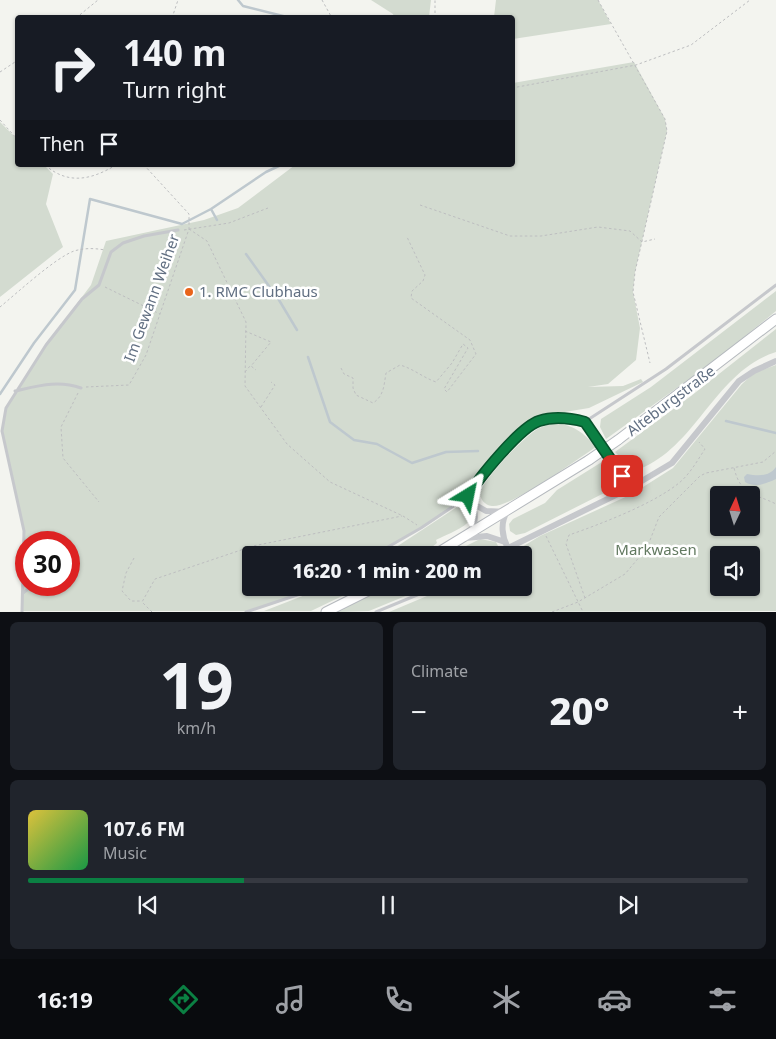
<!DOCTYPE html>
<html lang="en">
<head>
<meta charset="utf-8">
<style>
  body { margin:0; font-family:"Noto Sans",sans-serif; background:#20242c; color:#f1f3f6; height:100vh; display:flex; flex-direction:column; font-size:19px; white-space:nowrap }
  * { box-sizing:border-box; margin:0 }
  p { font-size:16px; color:#9ea1a6 }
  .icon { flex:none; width:28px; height:28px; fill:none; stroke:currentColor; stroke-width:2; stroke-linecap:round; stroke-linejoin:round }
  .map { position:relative; height:612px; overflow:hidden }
  .details { display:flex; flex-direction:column; gap:10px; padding:10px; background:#0d0f14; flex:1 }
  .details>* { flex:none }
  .top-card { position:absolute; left:15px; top:15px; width:500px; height:152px; border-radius:5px; box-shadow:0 1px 4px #0004; background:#171b24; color:#f1f3f6; overflow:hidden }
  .needle { width:32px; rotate:4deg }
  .tools { position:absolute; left:710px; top:486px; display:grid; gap:10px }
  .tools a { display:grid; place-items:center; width:50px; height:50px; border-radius:5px; background:#171b24; box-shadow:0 1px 4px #0004; font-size:25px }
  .speed { position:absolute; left:15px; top:531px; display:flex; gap:10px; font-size:25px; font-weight:700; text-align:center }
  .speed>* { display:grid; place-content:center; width:65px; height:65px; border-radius:50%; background:#171b24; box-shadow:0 1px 4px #0004; line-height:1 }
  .speed .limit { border:8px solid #d22; background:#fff; color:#111 }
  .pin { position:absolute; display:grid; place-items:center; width:42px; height:42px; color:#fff; margin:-21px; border-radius:10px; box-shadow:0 2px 8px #0006 }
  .me { position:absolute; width:55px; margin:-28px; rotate:35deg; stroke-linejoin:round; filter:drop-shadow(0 0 4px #0008) }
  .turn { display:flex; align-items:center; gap:18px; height:105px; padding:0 25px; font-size:22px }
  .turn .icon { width:65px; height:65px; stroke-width:2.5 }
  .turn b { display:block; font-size:35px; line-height:42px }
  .then { display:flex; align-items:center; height:48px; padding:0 25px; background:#0003; gap:10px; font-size:19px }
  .big { font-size:38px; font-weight:800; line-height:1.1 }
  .details .tile { flex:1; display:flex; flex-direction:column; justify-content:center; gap:8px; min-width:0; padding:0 18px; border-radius:8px; background:#20242c }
  .details .dial { align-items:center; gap:0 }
  .dial b { font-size:65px; line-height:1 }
  .song { display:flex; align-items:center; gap:15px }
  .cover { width:60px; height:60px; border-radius:8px; background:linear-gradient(135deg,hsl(50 70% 55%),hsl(140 70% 35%)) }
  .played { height:5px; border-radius:2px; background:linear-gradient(90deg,#0b8043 30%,#363941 30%) }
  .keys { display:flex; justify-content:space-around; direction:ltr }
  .heat { display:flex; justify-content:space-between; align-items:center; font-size:28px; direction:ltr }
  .details .tiles { flex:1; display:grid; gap:10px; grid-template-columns:1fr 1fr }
  .tile:last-child { grid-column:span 2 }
  .trip { position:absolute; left:242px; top:546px; width:290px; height:50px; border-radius:5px; background:#171b24; box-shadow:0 1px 4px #0004; font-weight:800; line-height:50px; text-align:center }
  .tabs { display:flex; height:80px; justify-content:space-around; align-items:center; background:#090b0e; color:#9ea1a6 }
  .tabs .icon { width:35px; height:35px }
  .tabs .selected { color:#0b8043 }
  .tabs b { font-size:22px; color:#f1f3f6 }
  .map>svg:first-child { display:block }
</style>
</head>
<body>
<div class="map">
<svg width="776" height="612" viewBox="0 0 776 612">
  <rect width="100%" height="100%" fill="#f3f4ef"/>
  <path fill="#d3dbd0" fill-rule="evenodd" d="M 371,0 L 431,0 L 429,17 L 394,17 L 393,14 Z
    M 496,0 L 598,0 L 611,24 L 513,39 L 512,18 L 494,17 Z
    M 634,62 L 665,119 L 667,131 L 635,272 L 633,292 L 640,328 L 636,360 L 608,384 L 588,387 L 623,386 L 641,379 L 643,382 L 589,408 L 534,417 L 521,427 L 495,454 L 495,461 L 468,496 L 421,528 L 374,555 L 251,555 L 251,588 L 313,588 L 300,594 L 246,611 L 22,611 L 24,531 L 2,431 L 6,408 L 46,345 L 91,285 L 106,241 L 204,220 L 238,208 L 295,165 L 512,165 L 513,83 ZM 26,542 L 69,542 L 69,585 L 26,585 Z
    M 0,122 L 17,139 L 18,165 L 44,165 L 53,174 L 46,204 L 63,247 L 0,297 Z
    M 776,291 L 776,311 L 717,359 L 606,439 L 600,427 L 601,419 L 651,387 Z
    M 776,329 L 776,352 C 713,372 696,451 634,471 L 615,452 L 691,396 Z
    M 776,365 L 776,611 L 389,612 L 446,588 L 524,588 L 524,555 L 509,555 L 540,536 L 632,494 L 673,468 L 742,384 L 754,373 ZM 719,495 L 751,495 L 751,528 L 719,528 ZM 719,555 L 751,555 L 751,588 L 719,588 Z
    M 554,423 C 574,425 583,432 596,447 C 577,459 511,508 492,506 C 484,505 481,499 479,493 C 487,476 522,438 539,428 C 544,426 549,425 554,423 Z
    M 605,460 L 622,484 L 525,533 L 516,535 L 510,531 L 509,524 L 513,519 L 545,503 L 557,490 Z
    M 457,507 C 492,519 449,533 436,540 L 437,543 L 422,555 L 384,555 Z
    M 480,539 L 496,542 L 498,546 L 490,555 L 448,555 Z
    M 323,588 L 359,588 L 311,611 L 264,611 Z
    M 385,588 L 425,588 L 369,611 L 338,612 Z"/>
  <path fill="#bec8ce" d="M 776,467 L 776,479 C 765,484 756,488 745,482 L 744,477 L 747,474 C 758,476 769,477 776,467 Z"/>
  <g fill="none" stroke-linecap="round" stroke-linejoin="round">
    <path stroke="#bec8ce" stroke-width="2.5" d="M 238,0 L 243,6 L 291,18
      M 211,209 L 217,220
      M 246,254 L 279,300 L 297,330
      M 308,357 L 330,422 L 354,440 L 377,444 L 412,463 L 446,452 L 478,451
      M 0,394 L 34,343 L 75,290 L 90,199 L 182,224 L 211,209 L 266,172 L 281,165
      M 726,421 L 776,433"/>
    <defs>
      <path id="secondary" d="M 618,440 L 776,319
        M 434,555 L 589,460
        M 326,612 L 374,588"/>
    </defs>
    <use href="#secondary" stroke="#b5b9be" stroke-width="11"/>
    <path stroke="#bdbec0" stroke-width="1" stroke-dasharray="2.5 2.5" stroke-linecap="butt" d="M 322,0 L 332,18
      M 598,0 L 665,119 L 667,131 L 635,272 L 633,292 L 650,363
      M 76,18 L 98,0
      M 172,18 L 178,0
      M 435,18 L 435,0
      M 0,72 L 18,60
      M 512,88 L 636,65 L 691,45 L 750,0
      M 0,120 L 18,140
      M 45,165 C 68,185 91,180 116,165
      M 420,205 L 510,236 L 541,236 L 598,227 L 630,231 L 642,242 L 655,239
      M 189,229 L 207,241 L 246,322 L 245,386 L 287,444 L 330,482 L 403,516 L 417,525
      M 184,230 L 229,223 L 268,208
      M 105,287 L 160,314
      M 0,307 C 17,293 55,258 74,251 C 84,248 94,248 105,250
      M 245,331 L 271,342 L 251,366 L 256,370
      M 341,368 L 344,374 L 353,378 L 353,388 L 356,395 L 373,403 C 384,396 384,385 386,373 L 400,365 C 414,369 422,377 436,382 L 452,363 L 463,344 L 468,348 L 444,389 L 447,392 L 476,354 L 470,340 L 411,298 L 412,291 L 423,281 L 425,275 L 407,237
      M 245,372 L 250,366
      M 86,387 L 129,385 L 146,355 L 189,229 L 189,214 L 144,165
      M 78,393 L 61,427 L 63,458 L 99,502
      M 261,407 L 275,385 L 271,382
      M 734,468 C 741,496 754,493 776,504
      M 546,536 L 583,612
      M 134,558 L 126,573 L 122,591 L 131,601 L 141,601
      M 585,598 L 566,544 L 569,535 C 601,524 653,504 679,483 C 690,474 697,461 705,449 L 699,442
      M 152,612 L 142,602 L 155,579 L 253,546 L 402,516
      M 552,612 L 578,602 L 625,574 L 647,548 L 659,517 L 700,476 L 706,473 L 763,462 L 776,451"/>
    <path stroke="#c6c8cc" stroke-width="3" d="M 15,391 C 38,386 58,380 81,388
      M 586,421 L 666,369 L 776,285
      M 374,555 L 421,528 L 467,497
      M 496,555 L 508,548
      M 23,593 L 33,585
      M 22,612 L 24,531 L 2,431 L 6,408 L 46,345 L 82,299 L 99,285 L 111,252 L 123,243 L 144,236 L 178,230
      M 246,612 L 300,594 L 313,588
      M 376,612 L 434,588"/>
    <path stroke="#c6c8cc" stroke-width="6" d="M 472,503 L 486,511 L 507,512 C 500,523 502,537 508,548 L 630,488 L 672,463 L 739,381 L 754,371 L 776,361
      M 470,532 C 478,521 475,508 468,496 C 478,478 520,427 539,421 C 554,416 570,418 585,422 L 630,488
      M 465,538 L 487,536 L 505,542"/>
    <use href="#secondary" stroke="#fff" stroke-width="9"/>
    <defs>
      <path id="secondary-bridge" d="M 589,460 L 618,440"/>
    </defs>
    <use href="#secondary-bridge" stroke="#b5b9be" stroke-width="11" stroke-linecap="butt"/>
    <use href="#secondary-bridge" stroke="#fff" stroke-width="9"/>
  </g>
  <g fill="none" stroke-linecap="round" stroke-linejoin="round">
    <defs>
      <path id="route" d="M 468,496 C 478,479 520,427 539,421 C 554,416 570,418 585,422 L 622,476"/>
    </defs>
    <use href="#route" stroke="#07532c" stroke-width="12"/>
    <use href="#route" stroke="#0b8043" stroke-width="9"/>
  </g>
  <circle fill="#e9641a" stroke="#fff" stroke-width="2" cx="189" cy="292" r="5"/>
  <g text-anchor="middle" stroke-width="5" stroke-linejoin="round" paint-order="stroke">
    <g font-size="15" fill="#616f82" stroke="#fff" text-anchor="start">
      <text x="199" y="297">1. RMC Clubhaus</text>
    </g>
    <g font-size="15" fill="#616f82" stroke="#fff">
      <text transform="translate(152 298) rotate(-70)" y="5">Im Gewann Weiher</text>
      <text transform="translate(671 401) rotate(-37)" y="5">Alteburgstraße</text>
    </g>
    <g font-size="15" fill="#627960" stroke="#fff">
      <text x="656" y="555">Markwasen</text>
    </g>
  </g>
</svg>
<div class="tools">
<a><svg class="needle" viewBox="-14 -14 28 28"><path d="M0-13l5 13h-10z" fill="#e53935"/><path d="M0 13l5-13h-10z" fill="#9ea1a6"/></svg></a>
<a><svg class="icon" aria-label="sound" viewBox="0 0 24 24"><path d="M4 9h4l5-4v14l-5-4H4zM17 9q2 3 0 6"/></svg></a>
</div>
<div class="speed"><div class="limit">30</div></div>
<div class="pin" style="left:622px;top:476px;background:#d93025"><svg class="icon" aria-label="arrive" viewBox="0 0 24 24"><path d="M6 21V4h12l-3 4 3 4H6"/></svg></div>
<svg class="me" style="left:468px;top:496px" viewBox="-20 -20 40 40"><path d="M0-17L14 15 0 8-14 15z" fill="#0b8043" stroke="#fff" stroke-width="4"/></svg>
<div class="trip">16:20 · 1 min · 200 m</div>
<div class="top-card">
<div class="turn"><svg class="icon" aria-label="right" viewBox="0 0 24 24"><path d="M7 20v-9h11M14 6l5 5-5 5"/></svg><div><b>140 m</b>Turn right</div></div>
<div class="then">Then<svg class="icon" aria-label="arrive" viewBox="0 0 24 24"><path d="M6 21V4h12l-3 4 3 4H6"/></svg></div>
</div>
</div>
<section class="details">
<div class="tiles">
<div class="tile dial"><b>19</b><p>km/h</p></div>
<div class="tile"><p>Climate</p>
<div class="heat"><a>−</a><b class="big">20°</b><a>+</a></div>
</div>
<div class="tile">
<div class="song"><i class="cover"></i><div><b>107.6 FM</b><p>Music</p></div></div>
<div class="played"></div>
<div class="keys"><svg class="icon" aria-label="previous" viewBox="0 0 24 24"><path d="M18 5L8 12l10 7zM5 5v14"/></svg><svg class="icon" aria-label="pause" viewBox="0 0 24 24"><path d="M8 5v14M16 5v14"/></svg><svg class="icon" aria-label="next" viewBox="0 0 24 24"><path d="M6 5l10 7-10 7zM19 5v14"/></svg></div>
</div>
</div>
</section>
<nav class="tabs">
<b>16:19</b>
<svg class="icon selected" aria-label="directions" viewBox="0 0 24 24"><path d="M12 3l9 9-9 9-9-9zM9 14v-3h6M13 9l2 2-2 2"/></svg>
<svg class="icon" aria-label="music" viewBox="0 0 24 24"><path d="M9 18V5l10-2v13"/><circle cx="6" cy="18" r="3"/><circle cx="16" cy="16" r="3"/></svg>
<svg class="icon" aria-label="phone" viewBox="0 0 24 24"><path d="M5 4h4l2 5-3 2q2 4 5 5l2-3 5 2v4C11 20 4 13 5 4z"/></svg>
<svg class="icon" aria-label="climate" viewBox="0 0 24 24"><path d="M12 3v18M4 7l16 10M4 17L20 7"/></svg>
<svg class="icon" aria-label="car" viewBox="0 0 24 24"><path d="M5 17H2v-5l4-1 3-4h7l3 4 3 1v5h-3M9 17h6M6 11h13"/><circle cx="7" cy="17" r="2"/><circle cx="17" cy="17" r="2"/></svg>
<svg class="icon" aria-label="filters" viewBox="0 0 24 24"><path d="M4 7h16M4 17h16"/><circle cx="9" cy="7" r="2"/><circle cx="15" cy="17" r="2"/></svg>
</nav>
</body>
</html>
